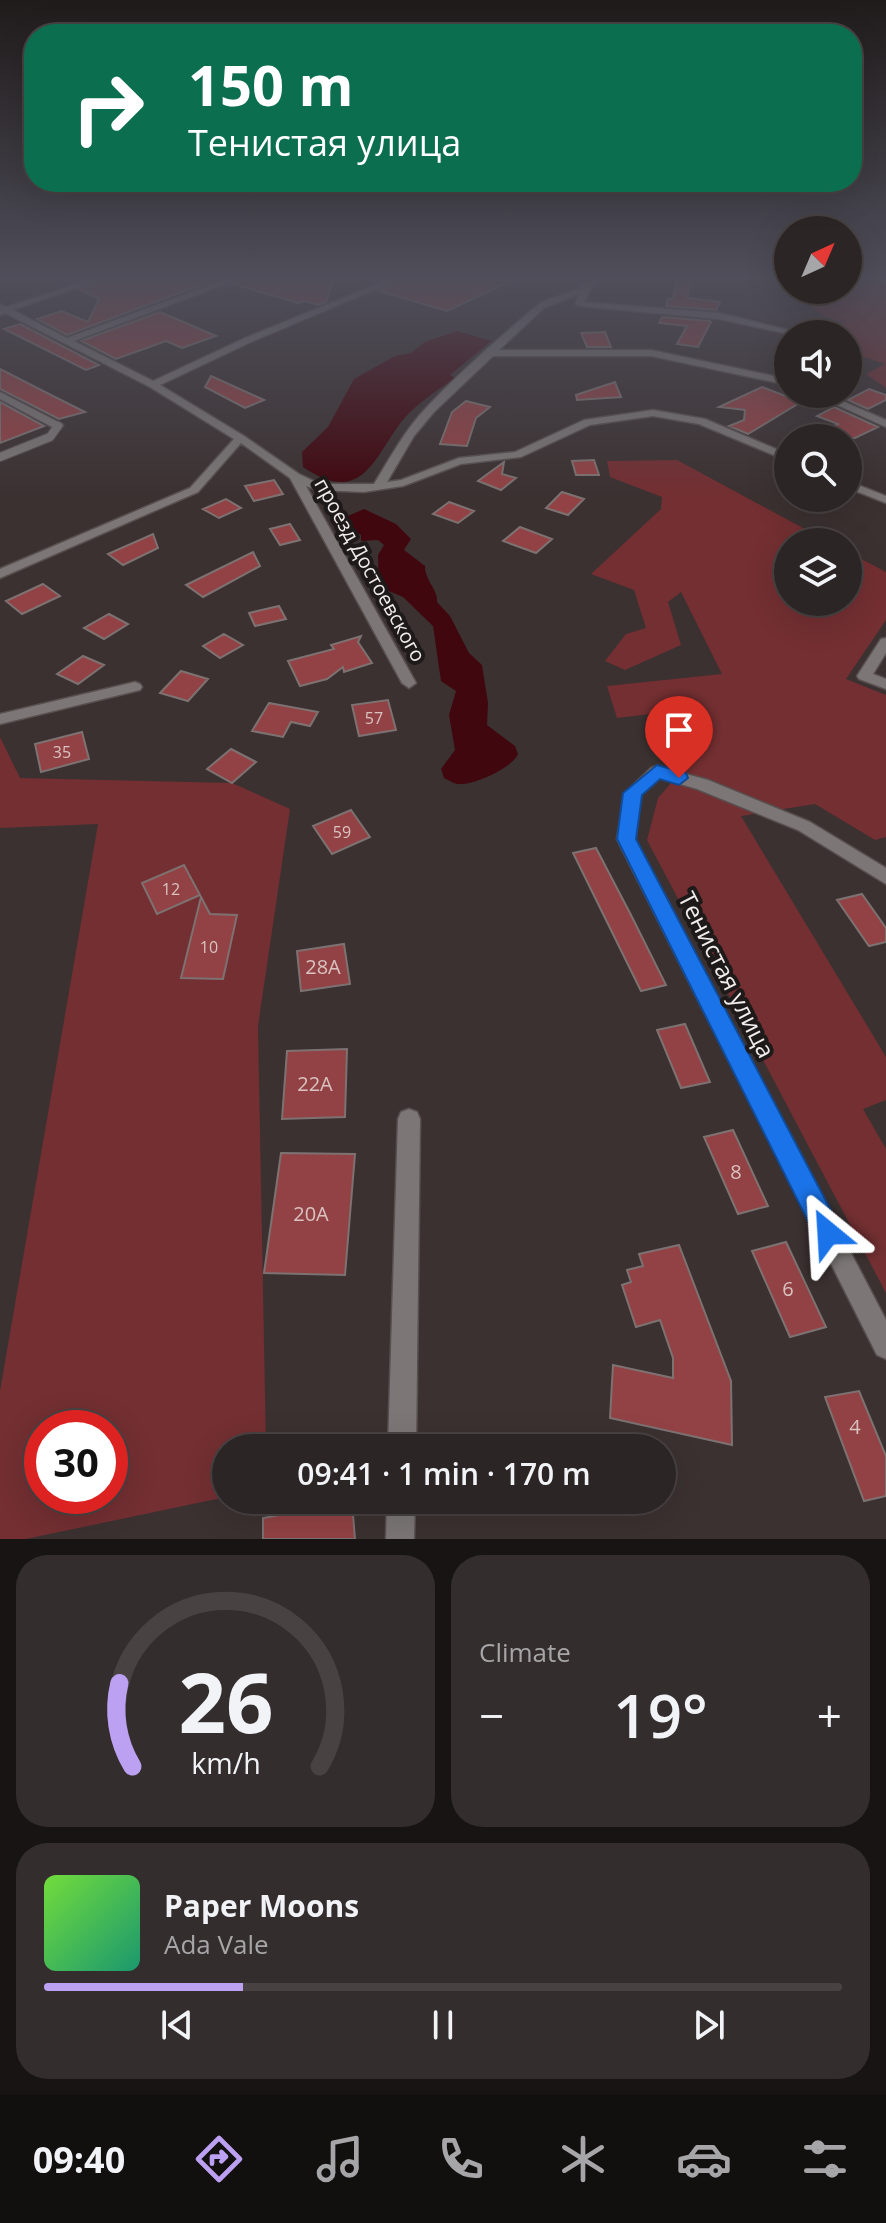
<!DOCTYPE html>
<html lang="en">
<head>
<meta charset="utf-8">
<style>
  body { margin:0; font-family:"Open Sans",sans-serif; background:#342d2d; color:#f1f3f6; height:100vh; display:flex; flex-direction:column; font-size:30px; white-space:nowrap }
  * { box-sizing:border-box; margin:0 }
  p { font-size:26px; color:#a6a5a7 }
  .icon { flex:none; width:44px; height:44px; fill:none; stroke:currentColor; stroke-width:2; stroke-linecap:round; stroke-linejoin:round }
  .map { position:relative; height:1539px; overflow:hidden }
  .side { display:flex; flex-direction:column; gap:16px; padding:16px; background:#181414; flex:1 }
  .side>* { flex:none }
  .hud { position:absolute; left:24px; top:24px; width:838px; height:168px; border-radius:32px; box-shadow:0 8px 32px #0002,0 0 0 2px #484242; background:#0b6e4f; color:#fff; overflow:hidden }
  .needle { width:52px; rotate:44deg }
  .fabs { position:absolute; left:774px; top:216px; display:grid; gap:16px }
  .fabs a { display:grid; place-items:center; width:88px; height:88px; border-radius:50%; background:#2c2525; box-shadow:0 8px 32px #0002,0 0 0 2px #484242; font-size:40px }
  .speed { position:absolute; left:24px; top:1410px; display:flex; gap:16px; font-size:40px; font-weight:700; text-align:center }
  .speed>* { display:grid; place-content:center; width:104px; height:104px; border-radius:50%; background:#2c2525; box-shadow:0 8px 32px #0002,0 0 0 2px #484242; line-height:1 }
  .speed .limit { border:12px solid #d22; background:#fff; color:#111 }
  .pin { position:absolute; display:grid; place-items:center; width:68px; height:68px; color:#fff; margin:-82px -34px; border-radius:50% 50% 50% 0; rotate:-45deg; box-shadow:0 0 8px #0007 }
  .pin .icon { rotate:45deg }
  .me { position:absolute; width:88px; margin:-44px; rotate:333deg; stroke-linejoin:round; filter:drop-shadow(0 0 6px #0008) }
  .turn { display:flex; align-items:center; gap:28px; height:168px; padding:0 32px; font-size:36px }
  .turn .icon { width:104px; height:104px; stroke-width:2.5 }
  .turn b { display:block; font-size:56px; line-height:68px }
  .big { font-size:60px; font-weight:600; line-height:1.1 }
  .side .card { flex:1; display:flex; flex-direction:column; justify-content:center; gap:12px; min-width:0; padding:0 28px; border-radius:32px; background:#342d2d }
  .side .dial { align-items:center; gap:0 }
  .dial svg { height:208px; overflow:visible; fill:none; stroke:#484242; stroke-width:7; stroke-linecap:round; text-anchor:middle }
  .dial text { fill:#f1f3f6; stroke:none }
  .song { display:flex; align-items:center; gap:24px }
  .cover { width:96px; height:96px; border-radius:12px; background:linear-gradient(135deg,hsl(100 70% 55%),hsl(160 70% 35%)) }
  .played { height:8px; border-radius:4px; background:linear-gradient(90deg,#bca0f2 25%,#484242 25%) }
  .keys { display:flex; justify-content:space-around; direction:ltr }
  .heat { display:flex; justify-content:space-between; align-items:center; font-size:44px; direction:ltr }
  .side .tiles { flex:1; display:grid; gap:16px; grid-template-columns:1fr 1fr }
  .card:last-child { grid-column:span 2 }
  .trip { position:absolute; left:212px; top:1434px; width:464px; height:80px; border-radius:40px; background:#2c2525; box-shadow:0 8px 32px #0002,0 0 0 2px #484242; font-weight:600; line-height:80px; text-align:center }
  .tab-bar { display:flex; height:128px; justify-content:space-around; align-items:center; background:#120f0f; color:#a6a5a7 }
  .tab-bar .icon { width:56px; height:56px }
  .tab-bar .on { color:#bca0f2 }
  .tab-bar b { font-size:36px; color:#f1f3f6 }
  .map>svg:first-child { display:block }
</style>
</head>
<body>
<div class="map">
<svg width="886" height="1539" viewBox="0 0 886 1539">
  <rect width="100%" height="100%" fill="#3b3131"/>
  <path fill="#732f32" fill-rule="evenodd" d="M 848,280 L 886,283 L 886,388 L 866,374 L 885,364 L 855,354 L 848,347 L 848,334 L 828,334 L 845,323 L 824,316 L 794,292 L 848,290 Z
    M 677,460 L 829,542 L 788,542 L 788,602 L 848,602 L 848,552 L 886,572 L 886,620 L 846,679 L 886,695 L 886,837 L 875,840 L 815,804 L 741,816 L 886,1057 L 886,1100 L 863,1109 L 886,1149 L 886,1293 L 647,840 L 658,798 L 686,766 L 659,713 L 617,718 L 607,686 L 722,674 L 681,592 L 668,602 L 681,645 L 625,670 L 605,661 L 626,634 L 646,628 L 634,590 L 591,574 L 661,509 L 662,497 L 610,477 L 607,461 Z
    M 0,737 L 20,778 L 232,783 L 290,809 L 258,1026 L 266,1448 L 226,1448 L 226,1497 L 26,1539 L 0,1539 L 0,1391 L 98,824 L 0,828 ZM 42,1428 L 110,1428 L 110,1496 L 42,1496 Z"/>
  <path fill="#41070e" d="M 457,331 L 491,341 L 450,375 L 455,378 C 437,390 415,405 402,421 C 373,459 362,507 303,467 L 302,452 L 328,427 L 354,379 L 395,356 L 411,353 L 425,342 Z
    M 364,509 L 396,524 L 411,539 L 404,550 L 425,566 C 425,581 438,589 437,602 L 450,616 L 469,653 L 482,665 L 488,703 L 487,725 L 515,746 L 518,754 C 513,767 476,784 462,784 C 455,785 450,781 444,778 L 441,769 L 455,750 L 449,715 L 456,691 L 441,681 L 433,626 L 403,597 L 379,587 L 378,555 L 384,545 L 378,540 L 361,541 L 361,535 L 348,527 L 348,516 Z"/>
  <path fill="#924244" stroke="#7d7271" stroke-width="2" d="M 103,280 L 208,280 L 209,282 L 67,335 L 37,319 L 62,311 L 88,322 L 99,299 L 80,290 Z
    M 239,280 L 333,280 L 326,302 L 318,305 L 305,301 L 298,303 L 233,284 Z
    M 401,280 L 513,280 L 447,311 L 379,291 Z
    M 677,280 L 691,280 L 687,298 L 720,302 L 716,310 L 666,306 L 668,299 L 673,299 Z
    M 160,312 L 216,336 L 182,348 L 166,341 L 116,359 L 81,341 Z
    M 662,317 L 710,321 L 711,322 L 698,347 L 677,344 L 687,326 L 659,323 Z
    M 20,324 L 99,365 L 86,370 L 4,329 Z
    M 605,332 L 611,347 L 587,347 L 581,333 Z
    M 0,369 L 49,394 L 85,412 L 59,419 L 0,389 Z
    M 211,376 L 264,400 L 245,408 L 205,387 Z
    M 615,382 L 621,397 L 577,400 L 576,395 Z
    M 762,387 L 801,402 L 748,434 L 729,426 L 744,420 L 745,410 L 719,407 Z
    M 869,389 L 886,395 L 886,400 L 868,409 L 848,400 Z
    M 466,401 L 490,407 L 476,418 L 467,446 L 440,444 L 452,412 Z
    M 0,402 L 44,426 L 0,443 Z
    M 834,407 L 878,427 L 855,438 L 807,438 L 838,424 L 817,416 Z
    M 594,460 L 599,475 L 576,475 L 572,461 Z
    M 504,462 L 502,474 L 516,478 L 501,490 L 478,481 Z
    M 274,480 L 283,494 L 254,501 L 245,486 Z
    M 562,492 L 584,499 L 568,515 L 546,508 Z
    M 226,499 L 241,508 L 219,518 L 203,509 Z
    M 449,502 L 474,511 L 458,523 L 433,514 Z
    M 290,524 L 300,540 L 280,545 L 270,529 Z
    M 520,527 L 552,539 L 536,553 L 503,541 Z
    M 153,534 L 158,548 L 123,565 L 108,554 Z
    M 253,552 L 260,566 L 203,597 L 186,585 Z
    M 43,584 L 60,596 L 22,614 L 6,601 Z
    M 279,606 L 286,619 L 255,626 L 249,613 Z
    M 109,614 L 128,624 L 104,639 L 84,628 Z
    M 224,634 L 243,645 L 220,658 L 203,646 Z
    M 361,636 L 358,642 L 372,663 L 344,672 L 343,667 L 327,679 L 300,686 L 288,661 L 334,649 L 331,645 Z
    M 83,656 L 104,665 L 78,684 L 57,674 Z
    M 181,671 L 208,679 L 188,701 L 160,693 Z
    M 388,700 L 396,730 L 359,736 L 352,705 Z
    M 269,703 L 318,712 L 310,726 L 291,722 L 283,737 L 252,731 Z
    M 82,732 L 89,759 L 41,772 L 35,744 Z
    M 231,749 L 256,762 L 232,783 L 207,769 Z
    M 351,810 L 370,837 L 332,854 L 313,826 Z
    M 596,848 L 631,915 L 666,985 L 641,991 L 573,853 Z
    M 184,865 L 200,895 L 157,914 L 142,883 Z
    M 862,894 L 886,928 L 886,942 L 869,946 L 837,900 Z
    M 201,897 L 210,914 L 237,915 L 223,979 L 181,978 Z
    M 344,944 L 350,984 L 301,991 L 297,951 Z
    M 685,1024 L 710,1082 L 681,1088 L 657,1030 Z
    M 347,1049 L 345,1117 L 282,1119 L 287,1051 Z
    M 733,1130 L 768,1206 L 738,1214 L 704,1137 Z
    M 281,1153 L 355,1154 L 345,1275 L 264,1273 Z
    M 786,1242 L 826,1327 L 790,1337 L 752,1251 Z
    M 679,1245 L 731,1381 L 732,1445 L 610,1418 L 613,1365 L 673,1378 L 673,1358 L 660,1320 L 636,1327 L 622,1285 L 631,1282 L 627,1270 L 643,1266 L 639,1254 Z
    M 859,1391 L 886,1456 L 886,1496 L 864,1501 L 825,1397 Z
    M 352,1502 L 355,1539 L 263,1539 L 263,1518 Z"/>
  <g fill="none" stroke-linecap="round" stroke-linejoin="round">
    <defs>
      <path id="lane" d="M 0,457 L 50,437 L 58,426"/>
      <path id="street" d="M 88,280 L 100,280 L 13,310 L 67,338 L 224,280 L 236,280 L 74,341 L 153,381 L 245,338 L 387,280 L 398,280 L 251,342 L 160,385 L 244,436 L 299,474 L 320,484 L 374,484 C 390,458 405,430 426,408 C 460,372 497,340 534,308 C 549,294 575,297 588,280 L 596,280 L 584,302 L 719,313 L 804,334 L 788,334 L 719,319 L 579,306 L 575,304 L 579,294 L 544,308 L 499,350 L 651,350 L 788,379 L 788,385 L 651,356 L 493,356 L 434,412 L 414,436 L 387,482 L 401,480 L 459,458 L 515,452 L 584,420 L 653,410 L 705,419 L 788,454 L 788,461 L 699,424 L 653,416 L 590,425 L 521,457 L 461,464 L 403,486 L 364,492 L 318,490 L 306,486 L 416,683 L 409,688 L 402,683 L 290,478 L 241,443 L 198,492 L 0,578 L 0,569 L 190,488 L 234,439 L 150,387 L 5,313 L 0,315 L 0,304 L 7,307 Z
        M 0,392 L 62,424 L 63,426 L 54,428 L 0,399 Z
        M 813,394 L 826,394 L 886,420 L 886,427 Z
        M 848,481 L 886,496 L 886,503 L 848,488 Z
        M 886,638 L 886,653 L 873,674 L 886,679 L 886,689 L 859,679 L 857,676 L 881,639 Z
        M 135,682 L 140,684 L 142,687 L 140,690 L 0,724 L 0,714 Z
        M 657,766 L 708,780 L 810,822 L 886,868 L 886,884 L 798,830 L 697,789 L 660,778 L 641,795 L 635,839 L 886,1320 L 886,1359 L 877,1355 L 617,839 L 625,793 L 651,768 Z
        M 409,1109 L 417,1112 L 420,1119 L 416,1448 L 388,1448 L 398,1119 L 401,1112 Z
        M 387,1500 L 415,1500 L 414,1539 L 386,1539 Z"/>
    </defs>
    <use href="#lane" stroke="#584f4f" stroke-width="10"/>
    <use href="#street" stroke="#584f4f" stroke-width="3"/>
    <use href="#lane" stroke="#7c7776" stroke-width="8"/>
    <use href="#street" fill="#7c7776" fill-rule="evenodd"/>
    <path stroke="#c2baba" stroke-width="3" d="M 880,280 L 886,282"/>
  </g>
  <linearGradient id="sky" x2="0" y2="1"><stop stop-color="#201b1b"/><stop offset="0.56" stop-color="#4f4e5a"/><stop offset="1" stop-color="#4f4e5a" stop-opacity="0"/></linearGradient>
  <rect width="886" height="496" fill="url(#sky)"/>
  <path fill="#1a73e8" stroke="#114b97" stroke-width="2" d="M 657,765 L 686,773 L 688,778 L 679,785 L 660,779 L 642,795 L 636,839 L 838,1224 L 842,1233 L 838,1243 L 828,1247 L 819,1243 L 617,839 L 623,793 Z"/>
  <g text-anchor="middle" stroke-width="8" stroke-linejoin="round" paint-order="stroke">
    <g font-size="16" fill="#dac2c1">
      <text x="374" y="724">57</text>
      <text x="62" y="758">35</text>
      <text x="342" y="838">59</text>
      <text x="171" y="895">12</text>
      <text x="209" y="953">10</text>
    </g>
    <g font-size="20" fill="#f2eceb" stroke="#1f1a1a">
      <text transform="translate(370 570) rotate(61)" y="7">проезд Достоевского</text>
    </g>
    <g font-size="20" fill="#dac2c1">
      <text x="323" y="974">28А</text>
      <text x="315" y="1091">22А</text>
      <text x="736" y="1179">8</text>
      <text x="311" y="1221">20А</text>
      <text x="788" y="1296">6</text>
      <text x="855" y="1434">4</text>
    </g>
    <g font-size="24" fill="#f2eceb" stroke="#1f1a1a">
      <text transform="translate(726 975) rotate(63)" y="8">Тенистая улица</text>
    </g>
  </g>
</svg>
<div class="fabs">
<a><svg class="needle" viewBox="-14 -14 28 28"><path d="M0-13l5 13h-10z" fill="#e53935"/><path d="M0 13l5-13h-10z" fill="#a6a5a7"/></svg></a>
<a><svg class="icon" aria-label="sound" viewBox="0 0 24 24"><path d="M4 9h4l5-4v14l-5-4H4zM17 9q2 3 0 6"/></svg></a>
<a><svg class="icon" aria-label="search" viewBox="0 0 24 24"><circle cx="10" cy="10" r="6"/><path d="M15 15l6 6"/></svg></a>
<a><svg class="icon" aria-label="layers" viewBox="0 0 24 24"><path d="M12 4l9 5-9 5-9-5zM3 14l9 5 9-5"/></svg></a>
</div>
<div class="speed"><div class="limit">30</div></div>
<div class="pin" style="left:679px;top:778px;background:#d93025"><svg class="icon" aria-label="arrive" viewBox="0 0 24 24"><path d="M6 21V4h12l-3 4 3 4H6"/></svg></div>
<svg class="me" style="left:828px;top:1233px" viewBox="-20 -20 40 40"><path d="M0-17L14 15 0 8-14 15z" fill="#1a73e8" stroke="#fff" stroke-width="4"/></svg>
<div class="trip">09:41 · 1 min · 170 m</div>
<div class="hud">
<div class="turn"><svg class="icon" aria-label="right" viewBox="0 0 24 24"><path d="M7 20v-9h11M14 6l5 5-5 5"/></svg><div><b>150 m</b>Тенистая улица</div></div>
</div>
</div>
<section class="side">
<div class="tiles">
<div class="card dial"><svg viewBox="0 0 100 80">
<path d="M14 69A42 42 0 1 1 86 69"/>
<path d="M14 69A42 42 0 0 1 9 37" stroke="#bca0f2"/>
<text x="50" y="56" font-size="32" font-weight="700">26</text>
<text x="50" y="72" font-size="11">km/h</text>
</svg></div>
<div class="card"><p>Climate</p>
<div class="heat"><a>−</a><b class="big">19°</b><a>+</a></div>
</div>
<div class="card">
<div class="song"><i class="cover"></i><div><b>Paper Moons</b><p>Ada Vale</p></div></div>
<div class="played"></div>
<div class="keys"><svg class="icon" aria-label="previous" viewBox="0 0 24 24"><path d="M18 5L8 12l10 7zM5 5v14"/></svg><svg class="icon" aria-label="pause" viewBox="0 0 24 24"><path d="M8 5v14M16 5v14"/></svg><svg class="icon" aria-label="next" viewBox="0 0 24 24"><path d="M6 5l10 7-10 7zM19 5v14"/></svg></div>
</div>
</div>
</section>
<nav class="tab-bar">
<b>09:40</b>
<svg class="icon on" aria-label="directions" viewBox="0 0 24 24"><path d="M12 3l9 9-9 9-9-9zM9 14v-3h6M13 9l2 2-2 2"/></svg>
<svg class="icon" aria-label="music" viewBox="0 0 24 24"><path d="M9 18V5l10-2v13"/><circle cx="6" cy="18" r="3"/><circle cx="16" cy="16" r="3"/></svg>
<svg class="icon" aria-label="phone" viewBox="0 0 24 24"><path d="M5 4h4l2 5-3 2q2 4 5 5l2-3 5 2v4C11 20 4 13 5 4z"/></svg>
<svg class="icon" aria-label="climate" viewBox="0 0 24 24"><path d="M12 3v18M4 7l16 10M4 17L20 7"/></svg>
<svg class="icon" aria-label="car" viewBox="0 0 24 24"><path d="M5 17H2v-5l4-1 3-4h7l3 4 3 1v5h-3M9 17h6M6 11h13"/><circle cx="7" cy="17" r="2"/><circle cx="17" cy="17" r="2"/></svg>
<svg class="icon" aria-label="filters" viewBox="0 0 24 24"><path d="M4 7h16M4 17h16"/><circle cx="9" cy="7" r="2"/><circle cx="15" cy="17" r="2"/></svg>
</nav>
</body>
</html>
